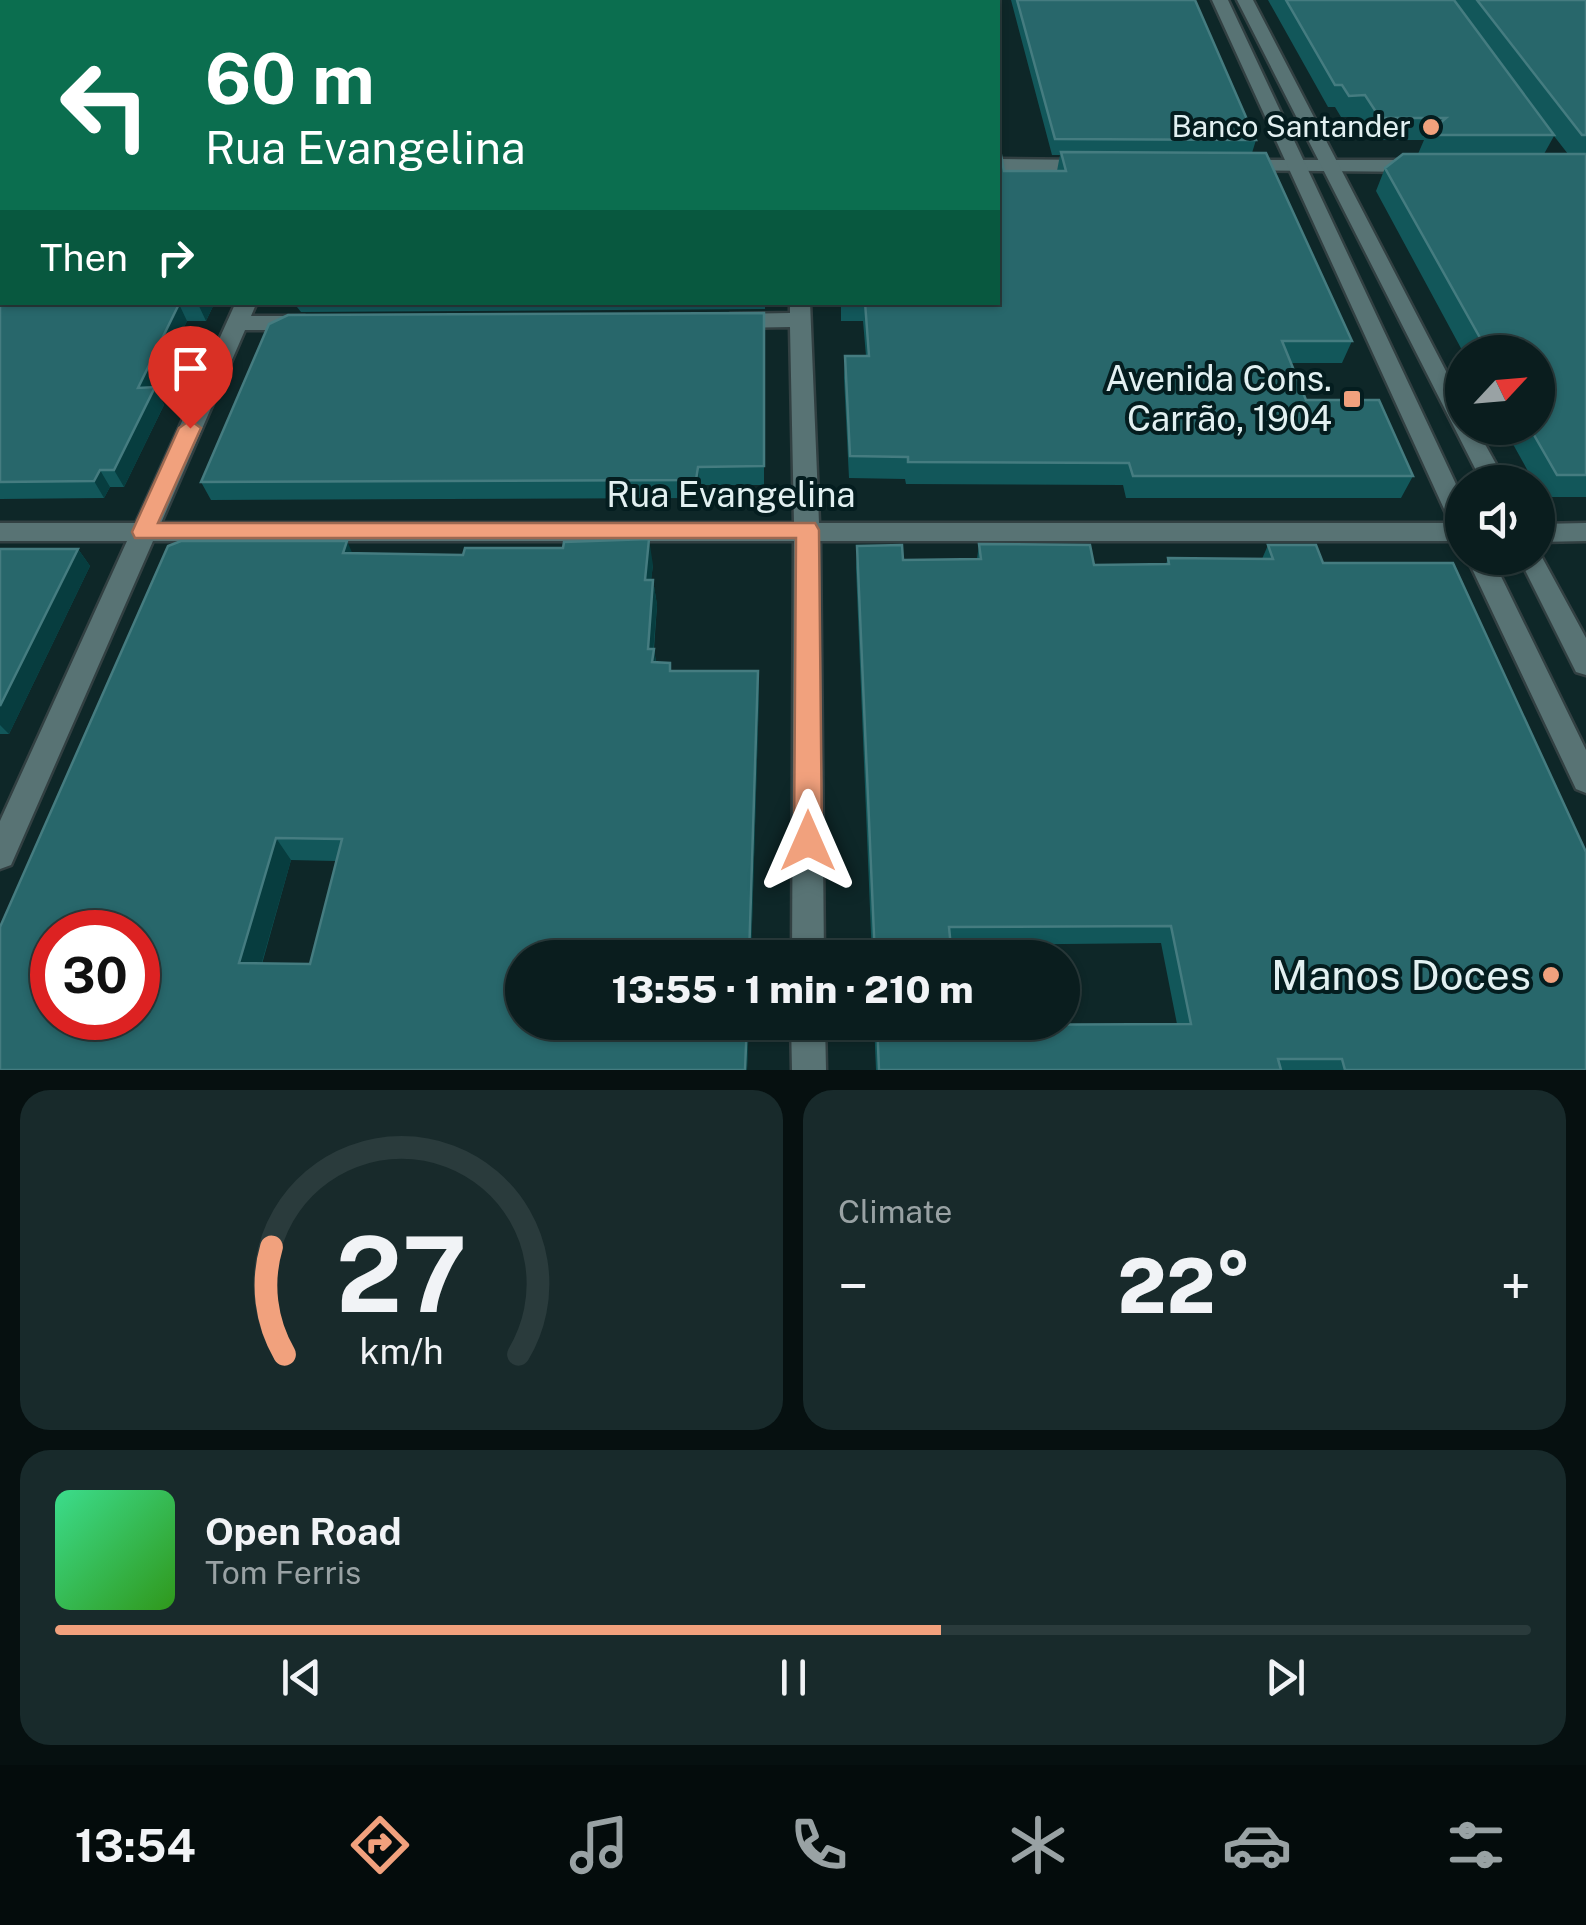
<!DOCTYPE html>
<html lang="en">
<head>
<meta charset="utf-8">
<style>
  body { margin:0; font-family:"Public Sans",sans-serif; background:#182a2b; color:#f1f3f6; height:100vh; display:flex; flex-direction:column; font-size:38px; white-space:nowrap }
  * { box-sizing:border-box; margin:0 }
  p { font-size:32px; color:#99a2a4 }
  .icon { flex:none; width:55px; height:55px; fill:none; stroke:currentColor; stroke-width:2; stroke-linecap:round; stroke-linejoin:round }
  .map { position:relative; height:1070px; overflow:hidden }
  .details { display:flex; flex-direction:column; gap:20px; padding:20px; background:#061010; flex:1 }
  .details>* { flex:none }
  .hud { position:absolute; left:0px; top:0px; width:1000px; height:305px; box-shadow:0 2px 8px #0004,0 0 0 2px #2a3b3c; background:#0b6e4f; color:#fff; overflow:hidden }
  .needle { width:65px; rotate:64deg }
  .fabs { position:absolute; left:1445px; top:335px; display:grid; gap:20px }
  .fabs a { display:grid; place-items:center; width:110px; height:110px; border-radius:50%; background:#0a1d1e; box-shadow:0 2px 8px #0004,0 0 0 2px #2a3b3c; font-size:50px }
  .speed { position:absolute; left:30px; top:910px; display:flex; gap:20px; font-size:50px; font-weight:700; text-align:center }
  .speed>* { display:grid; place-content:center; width:130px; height:130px; border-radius:50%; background:#0a1d1e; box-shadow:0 2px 8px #0004,0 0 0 2px #2a3b3c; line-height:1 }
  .speed .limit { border:15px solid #d22; background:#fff; color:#111 }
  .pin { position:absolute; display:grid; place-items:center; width:85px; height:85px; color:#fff; margin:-102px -42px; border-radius:50% 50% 50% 0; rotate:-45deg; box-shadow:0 0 10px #0007 }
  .pin .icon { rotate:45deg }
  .me { position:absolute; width:110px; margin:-55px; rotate:0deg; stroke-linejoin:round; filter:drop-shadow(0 0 8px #0008) }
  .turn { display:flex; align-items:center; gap:35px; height:210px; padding:0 40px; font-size:45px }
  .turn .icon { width:130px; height:130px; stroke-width:2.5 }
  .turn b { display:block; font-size:70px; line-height:85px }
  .then { display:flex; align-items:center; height:95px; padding:0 40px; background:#0003; gap:20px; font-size:38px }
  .big { font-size:75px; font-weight:800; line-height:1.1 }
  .details .tile { flex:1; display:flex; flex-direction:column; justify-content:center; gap:15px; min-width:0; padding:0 35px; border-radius:30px; background:#182a2b }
  .details .dial { align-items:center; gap:0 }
  .dial svg { height:260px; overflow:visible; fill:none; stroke:#2a3b3c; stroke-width:7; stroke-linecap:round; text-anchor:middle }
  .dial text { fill:#f1f3f6; stroke:none }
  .song { display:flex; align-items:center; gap:30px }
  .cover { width:120px; height:120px; border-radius:15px; background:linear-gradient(135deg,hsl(150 70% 55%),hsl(110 70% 35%)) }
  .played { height:10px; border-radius:5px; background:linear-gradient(90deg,#f1a17d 60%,#2a3b3c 60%) }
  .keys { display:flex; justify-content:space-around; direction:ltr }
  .heat { display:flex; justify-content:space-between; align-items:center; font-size:55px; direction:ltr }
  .details .tiles { flex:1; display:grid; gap:20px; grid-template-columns:1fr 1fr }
  .tile:last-child { grid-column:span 2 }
  .trip { position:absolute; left:505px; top:940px; width:575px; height:100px; border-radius:50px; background:#0a1d1e; box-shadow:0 2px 8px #0004,0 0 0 2px #2a3b3c; font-weight:800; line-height:100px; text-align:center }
  .menu { display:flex; height:160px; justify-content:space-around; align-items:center; background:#040c0c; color:#99a2a4 }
  .menu .icon { width:70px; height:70px }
  .menu .on { color:#f1a17d }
  .menu b { font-size:45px; color:#f1f3f6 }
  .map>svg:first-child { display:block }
</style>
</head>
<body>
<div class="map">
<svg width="1586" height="1070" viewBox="0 0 1586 1070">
  <rect width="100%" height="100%" fill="#0e2728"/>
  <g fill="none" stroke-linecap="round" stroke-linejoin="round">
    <defs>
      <path id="minor" d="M 793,0 L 809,0 L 809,2 L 794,2 Z
        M 998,159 L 1092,160 L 1101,166 L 1092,172 L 998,171 Z
        M 1237,160 L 1422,160 L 1431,166 L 1422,172 L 1230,170 L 1230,162 Z
        M 236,302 L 257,302 L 251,316 L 305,316 L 316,323 L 305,330 L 245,330 L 161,523 L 794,523 L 790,327 L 730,328 L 719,321 L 730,314 L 790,313 L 790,302 L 810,302 L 819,523 L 1462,523 L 1462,541 L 820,541 L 824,958 L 792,958 L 794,541 L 153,541 L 11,865 L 0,869 L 0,821 L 127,541 L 0,541 L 0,523 L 136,523 Z
        M 1586,523 L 1586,541 L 1538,542 L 1538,524 Z
        M 791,1022 L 825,1022 L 826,1070 L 792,1070 Z"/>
      <path id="secondary" d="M 1212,0 L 1228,0 L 1462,497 L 1462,531 L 1453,529 L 1450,522 Z
        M 1237,0 L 1253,0 L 1462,402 L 1462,428 L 1476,428 L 1506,482 L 1482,482 Z
        M 1538,550 L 1586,638 L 1586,675 L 1576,672 L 1519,558 L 1538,558 Z
        M 1467,558 L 1492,558 L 1586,750 L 1586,793 L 1576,789 Z"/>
    </defs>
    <use href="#minor" stroke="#324042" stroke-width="5"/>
    <use href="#secondary" stroke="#324042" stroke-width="5"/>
    <use href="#minor" fill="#587374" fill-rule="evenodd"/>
    <use href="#secondary" fill="#587374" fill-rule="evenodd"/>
  </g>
  <path fill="#12575a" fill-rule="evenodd" d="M 1011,0 L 1195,0 L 1256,140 L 1252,153 L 1352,341 L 1342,363 L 1291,363 L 1306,400 L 1413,476 L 1401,498 L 1126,498 L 1123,485 L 906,484 L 905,479 L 849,478 L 844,378 L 845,356 L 866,356 L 863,321 L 841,321 L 841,302 L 998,302 L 1004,171 L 1057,171 L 1060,155 L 1052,155 Z
    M 1268,0 L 1586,0 L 1586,497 L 1542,497 L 1538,490 L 1538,482 L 1534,482 L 1504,428 L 1538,428 L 1538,352 L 1463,352 L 1376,191 L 1385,168 L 1418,154 L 1424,140 L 1372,140 L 1357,117 L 1341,117 L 1335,107 L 1328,107 ZM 1554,136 L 1568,154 L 1544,154 Z
    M 0,7 L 215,302 L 206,321 L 187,321 L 155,388 L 164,405 L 124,487 L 110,487 L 104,498 L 0,499 Z
    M 293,302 L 765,302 L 765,309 L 301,312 Z
    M 764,313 L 764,485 L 699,485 L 698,498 L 211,500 L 201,482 Z
    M 979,544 L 1094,565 L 1166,564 L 1168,558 L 1262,559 L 1268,545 L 1323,563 L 1586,1070 L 876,1070 L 874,1022 L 958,1022 L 958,1025 L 1177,1024 L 1161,943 L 951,945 L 952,958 L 872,958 L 856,568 L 857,546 L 903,560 L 977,559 Z
    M 0,549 L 78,549 L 90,566 L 9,734 L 0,734 Z
    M 353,553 L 653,565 L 651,580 L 653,580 L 657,605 L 654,649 L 656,662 L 671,671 L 758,671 L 759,695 L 751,958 L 522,958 L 749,1022 L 747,1070 L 0,1070 ZM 291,860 L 336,861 L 310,964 L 262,964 Z"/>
  <path fill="#073d3f" d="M 199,302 L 215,302 L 206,321 L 198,304 Z
    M 179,304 L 187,321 L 155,388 L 164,405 L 124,487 L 114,470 L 138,388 Z
    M 698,467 L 699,485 L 698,498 L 696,480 Z
    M 100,470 L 110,487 L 104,498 L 94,481 Z
    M 649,539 L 653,565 L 648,605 L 645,580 Z
    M 347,541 L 358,566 L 343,553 Z
    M 78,549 L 90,566 L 9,734 L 0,725 L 0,706 Z
    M 653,580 L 657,605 L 653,653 L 654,649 L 657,673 L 648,649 Z
    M 758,671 L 759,695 L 751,958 L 749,958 Z
    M 276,838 L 291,860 L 256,983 L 239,963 Z
    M 747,1022 L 749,1022 L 747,1070 L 745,1070 Z"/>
  <path fill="#28676b" stroke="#457c80" stroke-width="2.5" fill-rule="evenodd" d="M 6,0 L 771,0 L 770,2 L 4,2 Z
    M 829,0 L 968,0 L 968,2 L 829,2 Z
    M 1017,0 L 1195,0 L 1256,140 L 1055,139 Z
    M 1286,0 L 1454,0 L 1554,135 L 1426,135 L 1446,118 L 1380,118 L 1365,95 L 1349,96 L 1342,85 L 1335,85 Z
    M 1477,0 L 1586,0 L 1586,135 L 1582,135 Z
    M 2,4 L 2,302 L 199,302 L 198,304 L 179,304 L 138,388 L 155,387 L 114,470 L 100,470 L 94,481 L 0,482 L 0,7 Z
    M 998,139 L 1004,171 L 1066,171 L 1061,152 L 1266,153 L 1352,341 L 1282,341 L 1306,400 L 1379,400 L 1413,476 L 1133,476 L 1129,463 L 908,462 L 908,457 L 850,456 L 845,356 L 869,356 L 865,302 L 998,302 Z
    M 1403,154 L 1586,154 L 1586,475 L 1557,475 L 1530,428 L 1538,428 L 1538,352 L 1488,352 L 1385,168 Z
    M 764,313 L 764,466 L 698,467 L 696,480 L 201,482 L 269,324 L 288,315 Z
    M 649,539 L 645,580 L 653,580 L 648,649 L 654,649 L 652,662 L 670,663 L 670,671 L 758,671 L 749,958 L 522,958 L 522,1022 L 747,1022 L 745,1070 L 0,1070 L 0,927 L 168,546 L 181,541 L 347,541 L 343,553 L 463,555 L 465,548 L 563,548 L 564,542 ZM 276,838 L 342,839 L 310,964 L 239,963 ZM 52,932 L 138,932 L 138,1018 L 52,1018 Z
    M 979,544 L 1090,545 L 1094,565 L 1169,564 L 1168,558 L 1273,559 L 1268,545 L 1316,545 L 1323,563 L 1453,563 L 1586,852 L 1586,1070 L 1345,1070 L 1342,1059 L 1278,1059 L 1281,1070 L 879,1070 L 877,1022 L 958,1022 L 958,1025 L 1191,1024 L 1171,926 L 949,927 L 952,958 L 875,958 L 857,546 L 902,545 L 903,560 L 981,559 Z
    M 0,549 L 78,549 L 0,706 Z"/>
  <path fill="#f1a17d" stroke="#9d6951" stroke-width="2.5" d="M 190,420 L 201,428 L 158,523 L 815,523 L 819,530 L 822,841 L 818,850 L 808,853 L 798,850 L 794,841 L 796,538 L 135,538 L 132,532 L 179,428 Z"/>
  <g fill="#f1a17d" stroke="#041d1f" stroke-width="4">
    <circle cx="1431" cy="127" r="10"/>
    <rect x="1342" y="389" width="20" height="20" rx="5"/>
    <circle cx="1551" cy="975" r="10"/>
  </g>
  <g text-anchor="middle" stroke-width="8" stroke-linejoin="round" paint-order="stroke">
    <g font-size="30" fill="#e2f0f1" stroke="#041d1f" text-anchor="end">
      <text x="1411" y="137">Banco Santander</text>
    </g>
    <g font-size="35" fill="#e2f0f1" stroke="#041d1f" text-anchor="end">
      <text x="1332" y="391">Avenida Cons.<tspan x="1332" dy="40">Carrão, 1904</tspan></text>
    </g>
    <g font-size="35" fill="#e2f0f1" stroke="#041d1f">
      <text x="731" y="507">Rua Evangelina</text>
    </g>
    <g font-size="42" fill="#e2f0f1" stroke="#041d1f" text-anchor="end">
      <text x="1531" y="990">Manos Doces</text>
    </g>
  </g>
</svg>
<div class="fabs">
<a><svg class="needle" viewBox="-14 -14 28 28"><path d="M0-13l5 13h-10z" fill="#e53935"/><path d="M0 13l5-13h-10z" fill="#99a2a4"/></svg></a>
<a><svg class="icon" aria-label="sound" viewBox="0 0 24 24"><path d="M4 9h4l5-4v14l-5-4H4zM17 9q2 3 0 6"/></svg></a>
</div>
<div class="speed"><div class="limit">30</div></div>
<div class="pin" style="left:190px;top:428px;background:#d93025"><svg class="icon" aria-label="arrive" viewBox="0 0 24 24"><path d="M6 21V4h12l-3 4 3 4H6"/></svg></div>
<svg class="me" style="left:808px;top:841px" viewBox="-20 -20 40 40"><path d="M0-17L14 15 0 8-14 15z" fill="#f1a17d" stroke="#fff" stroke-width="4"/></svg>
<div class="trip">13:55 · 1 min · 210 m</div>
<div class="hud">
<div class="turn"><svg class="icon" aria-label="left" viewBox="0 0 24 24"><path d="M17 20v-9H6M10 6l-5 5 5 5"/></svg><div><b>60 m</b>Rua Evangelina</div></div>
<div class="then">Then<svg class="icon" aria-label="right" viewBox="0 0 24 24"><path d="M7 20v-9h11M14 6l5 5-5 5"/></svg></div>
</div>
</div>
<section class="details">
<div class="tiles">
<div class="tile dial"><svg viewBox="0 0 100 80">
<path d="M14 69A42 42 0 1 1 86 69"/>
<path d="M14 69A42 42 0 0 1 10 36" stroke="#f1a17d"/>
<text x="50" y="56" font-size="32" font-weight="700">27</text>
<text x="50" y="72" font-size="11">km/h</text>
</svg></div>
<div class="tile"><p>Climate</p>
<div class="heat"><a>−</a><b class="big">22°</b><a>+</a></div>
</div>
<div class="tile">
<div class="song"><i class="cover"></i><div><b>Open Road</b><p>Tom Ferris</p></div></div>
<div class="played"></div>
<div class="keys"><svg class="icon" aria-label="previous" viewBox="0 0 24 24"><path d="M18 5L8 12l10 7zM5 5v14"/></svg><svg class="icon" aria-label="pause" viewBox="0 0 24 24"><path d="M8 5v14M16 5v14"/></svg><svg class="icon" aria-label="next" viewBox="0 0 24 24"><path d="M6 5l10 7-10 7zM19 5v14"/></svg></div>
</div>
</div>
</section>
<nav class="menu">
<b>13:54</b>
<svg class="icon on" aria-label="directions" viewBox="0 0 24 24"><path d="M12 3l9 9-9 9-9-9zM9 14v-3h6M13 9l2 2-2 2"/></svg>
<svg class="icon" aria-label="music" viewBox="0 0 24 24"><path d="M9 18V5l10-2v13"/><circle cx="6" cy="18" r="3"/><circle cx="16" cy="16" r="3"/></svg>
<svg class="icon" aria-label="phone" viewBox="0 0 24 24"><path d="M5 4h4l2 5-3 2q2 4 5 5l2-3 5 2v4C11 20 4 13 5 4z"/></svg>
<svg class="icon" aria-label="climate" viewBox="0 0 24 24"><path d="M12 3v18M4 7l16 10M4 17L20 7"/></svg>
<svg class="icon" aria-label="car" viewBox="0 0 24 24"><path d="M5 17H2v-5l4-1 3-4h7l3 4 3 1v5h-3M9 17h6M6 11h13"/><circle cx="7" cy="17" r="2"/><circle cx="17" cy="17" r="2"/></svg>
<svg class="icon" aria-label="filters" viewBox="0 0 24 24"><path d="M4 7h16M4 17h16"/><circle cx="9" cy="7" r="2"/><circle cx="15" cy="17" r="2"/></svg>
</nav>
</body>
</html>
